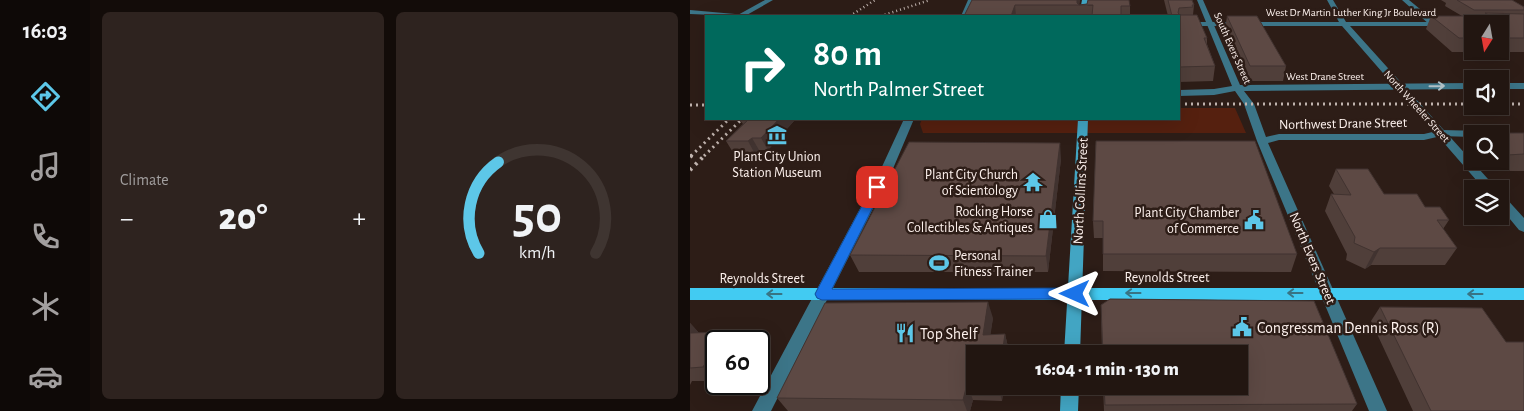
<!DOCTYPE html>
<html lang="en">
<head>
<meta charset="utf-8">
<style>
  body { margin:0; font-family:"Alegreya Sans",sans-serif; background:#2e231f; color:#f1f3f6; height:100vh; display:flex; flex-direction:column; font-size:19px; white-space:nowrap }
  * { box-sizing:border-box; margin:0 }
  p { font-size:16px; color:#a29f9f }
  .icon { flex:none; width:28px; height:28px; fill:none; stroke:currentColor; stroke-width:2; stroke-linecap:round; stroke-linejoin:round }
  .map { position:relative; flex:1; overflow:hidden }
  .drawer { display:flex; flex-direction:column; gap:12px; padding:12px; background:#130c09; width:600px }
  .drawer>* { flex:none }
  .guide { position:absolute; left:15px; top:15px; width:475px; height:105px; border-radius:0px; box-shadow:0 5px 20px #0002,0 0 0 1px #3f3531; background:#00695c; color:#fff; overflow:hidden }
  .needle { width:32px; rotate:191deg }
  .fabs { position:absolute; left:774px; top:15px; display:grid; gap:10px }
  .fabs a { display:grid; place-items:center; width:45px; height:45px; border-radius:0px; background:#221611; box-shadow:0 5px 20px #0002,0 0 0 1px #3f3531; font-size:25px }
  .speed { position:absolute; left:15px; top:330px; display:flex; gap:10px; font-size:25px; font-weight:700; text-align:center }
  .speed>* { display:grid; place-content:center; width:65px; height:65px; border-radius:50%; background:#221611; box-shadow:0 5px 20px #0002,0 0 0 1px #3f3531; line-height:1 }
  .speed .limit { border:2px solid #111; border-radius:8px; background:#fff; color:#111 }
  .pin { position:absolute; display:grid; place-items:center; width:42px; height:42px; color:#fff; margin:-21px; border-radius:10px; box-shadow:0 2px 8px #0006 }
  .me { position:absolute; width:55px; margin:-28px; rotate:270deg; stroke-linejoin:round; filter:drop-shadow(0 0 4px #0008) }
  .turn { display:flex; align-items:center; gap:18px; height:105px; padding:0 25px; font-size:22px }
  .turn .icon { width:65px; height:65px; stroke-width:2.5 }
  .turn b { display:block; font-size:35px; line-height:42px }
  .big { font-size:38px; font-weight:800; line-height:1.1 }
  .drawer .card { flex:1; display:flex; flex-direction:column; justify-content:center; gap:8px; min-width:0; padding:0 18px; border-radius:8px; background:#2e231f }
  .drawer .dial { align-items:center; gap:0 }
  .dial svg { height:130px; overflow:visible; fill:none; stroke:#3f3531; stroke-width:7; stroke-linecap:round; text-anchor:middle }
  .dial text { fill:#f1f3f6; stroke:none }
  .heat { display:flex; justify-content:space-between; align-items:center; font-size:28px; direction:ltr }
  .drawer .tiles { flex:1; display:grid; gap:12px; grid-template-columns:repeat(2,1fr) }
  .trip { position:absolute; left:276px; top:345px; width:282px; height:50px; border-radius:0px; background:#221611; box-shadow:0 5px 20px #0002,0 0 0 1px #3f3531; font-weight:800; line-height:50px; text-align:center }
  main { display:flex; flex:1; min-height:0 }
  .dock { display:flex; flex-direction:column; width:90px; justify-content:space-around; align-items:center; background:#0e0907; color:#a29f9f }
  .dock .icon { width:35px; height:35px }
  .dock .active { color:#5dc7e8 }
  .dock b { font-size:22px; color:#f1f3f6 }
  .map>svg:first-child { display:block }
</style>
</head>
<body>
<main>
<nav class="dock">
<b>16:03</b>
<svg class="icon active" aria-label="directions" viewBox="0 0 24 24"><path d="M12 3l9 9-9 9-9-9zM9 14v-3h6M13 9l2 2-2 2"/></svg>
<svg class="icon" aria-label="music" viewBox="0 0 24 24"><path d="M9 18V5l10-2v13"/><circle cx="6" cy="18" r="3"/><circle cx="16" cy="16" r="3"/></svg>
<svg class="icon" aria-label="phone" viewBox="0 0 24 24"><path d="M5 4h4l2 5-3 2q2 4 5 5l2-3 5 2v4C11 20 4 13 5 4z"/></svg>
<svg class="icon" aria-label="climate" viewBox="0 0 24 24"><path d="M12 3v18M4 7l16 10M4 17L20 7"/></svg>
<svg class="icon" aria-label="car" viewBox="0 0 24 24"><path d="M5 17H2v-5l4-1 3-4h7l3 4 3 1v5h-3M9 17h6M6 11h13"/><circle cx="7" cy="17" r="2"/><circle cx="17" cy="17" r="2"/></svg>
</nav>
<section class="drawer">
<div class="tiles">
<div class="card"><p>Climate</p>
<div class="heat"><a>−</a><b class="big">20°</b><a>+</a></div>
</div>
<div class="card dial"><svg viewBox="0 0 100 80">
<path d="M14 69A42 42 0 1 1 86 69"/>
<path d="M14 69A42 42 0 0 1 26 13" stroke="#5dc7e8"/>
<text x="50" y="56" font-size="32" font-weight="700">50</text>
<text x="50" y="72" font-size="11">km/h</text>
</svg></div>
</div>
</section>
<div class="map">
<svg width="834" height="411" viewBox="0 0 834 411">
  <rect width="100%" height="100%" fill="#2d1d17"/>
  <path fill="#55200f" d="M 489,108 L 545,108 L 556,133 L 233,133 L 230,124 L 232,119 L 489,119 Z"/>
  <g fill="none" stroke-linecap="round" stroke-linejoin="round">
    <path fill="#3c7588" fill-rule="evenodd" d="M 75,0 L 83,0 L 55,16 L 46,16 Z
      M 278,0 L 284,0 L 277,16 L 271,16 Z
      M 507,0 L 513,0 L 550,85 L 782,83 L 782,89 L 554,91 L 564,104 L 576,137 L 589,134 L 734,134 L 751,130 L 794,131 L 799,134 L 782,134 L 782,137 L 751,136 L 734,140 L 589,140 L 578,143 L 697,411 L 679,411 L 567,141 L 554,104 L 545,91 L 524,95 L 489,96 L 489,90 L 524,89 L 542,86 Z
      M 712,0 L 719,0 L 747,23 L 740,25 Z
      M 810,83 L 834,83 L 834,89 L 810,89 Z
      M 214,119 L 224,119 L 202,171 L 81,411 L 62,411 L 190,171 Z"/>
    <path fill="#3c7588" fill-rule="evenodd" d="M 637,0 L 643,0 L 656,22 L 757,22 L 758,24 L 754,26 L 660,26 L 807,189 L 794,189 L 652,26 L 489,26 L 489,22 L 649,22 Z
      M 0,10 L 45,14 L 49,16 L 0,14 Z
      M 810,195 L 814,196 L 834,218 L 834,232 L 829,230 L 810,207 Z"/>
    <path fill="#42a5c3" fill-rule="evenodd" d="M 392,0 L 398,0 L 396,16 L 389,16 Z
      M 388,119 L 398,119 L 390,354 L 374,354 Z
      M 371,386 L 389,386 L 388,411 L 370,411 Z"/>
    <path fill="#42cbf2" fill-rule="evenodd" d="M 0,288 L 834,288 L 834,300 L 0,300 Z"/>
    <path stroke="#c0b3ae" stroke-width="2.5" stroke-dasharray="1 3" stroke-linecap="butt" d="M 160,16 L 185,0
      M 191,16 L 240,0"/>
    <path stroke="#c0b3ae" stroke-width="3" stroke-dasharray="2 4" stroke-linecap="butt" d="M 489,104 L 782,104
      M 810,104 L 834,104
      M 0,105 L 16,105
      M 1,156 L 39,119
      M 14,156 L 52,119"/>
    <path stroke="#c0b3ae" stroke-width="4" stroke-dasharray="2.5 5" stroke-linecap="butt" d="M 0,157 L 2,155
      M 0,170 L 15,155"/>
  </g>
  <path fill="#503f3a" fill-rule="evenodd" d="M 282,0 L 390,0 L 389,5 L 440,6 L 440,16 L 274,16 Z
    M 474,0 L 502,0 L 504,5 L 503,15 L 517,38 L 517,44 L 525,66 L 523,81 L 489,82 L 489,16 L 478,16 Z
    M 751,0 L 822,0 L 834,7 L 834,52 L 762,52 L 736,29 L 741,16 L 772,16 L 755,6 L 756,3 ZM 782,24 L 810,24 L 810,51 L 782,51 Z
    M 537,16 L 596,66 L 593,81 L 557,81 L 535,30 Z
    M 49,119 L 115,119 L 113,121 L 104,121 L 78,150 L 69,150 L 65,154 L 44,154 L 36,141 L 53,124 Z
    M 795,133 L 834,133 L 834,171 L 806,171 L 797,161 L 810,161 L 810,134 Z
    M 406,141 L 607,254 L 601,272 L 413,271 L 413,238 L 404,238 L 403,221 Z
    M 371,159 L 358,272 L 169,272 L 160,255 Z
    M 646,169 L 694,194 L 735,207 L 759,220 L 753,229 L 767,248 L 755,265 L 681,265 L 675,269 L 656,260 L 657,254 L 635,211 L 641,194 L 644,194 L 639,186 Z
    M 420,299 L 624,301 L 667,404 L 662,411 L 414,411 L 413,386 L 550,386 L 550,354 L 412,354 L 411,305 Z
    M 690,307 L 834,411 L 723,411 L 681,321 Z
    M 303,318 L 300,335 L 315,334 L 319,351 L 285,354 L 285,386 L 314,386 L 312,401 L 283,400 L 280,411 L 98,411 L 87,398 Z
    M 0,323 L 9,333 L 35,332 L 43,341 L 26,341 L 26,381 L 2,381 L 0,385 Z"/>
  <path fill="#413330" d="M 387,0 L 390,0 L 389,5 L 387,5 Z
    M 325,5 L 326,16 L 321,16 Z
    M 89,119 L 103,119 L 104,121 L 78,150 L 71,138 Z
    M 62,138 L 69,150 L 65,154 L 58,141 Z
    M 370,143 L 371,159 L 358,272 L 356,256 Z
    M 690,248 L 681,265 L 675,269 L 684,252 Z
    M 298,302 L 303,318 L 298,352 L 293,335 Z
    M 0,323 L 12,336 L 0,342 Z
    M 35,332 L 43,341 L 29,341 Z
    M 315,334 L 319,351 L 318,354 L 312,354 Z
    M 26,346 L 26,380 L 13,367 Z
    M 277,384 L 283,400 L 280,411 L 277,411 L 273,400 Z
    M 308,386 L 314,386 L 312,401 Z"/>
  <path fill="#5d4944" stroke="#413330" d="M 282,0 L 387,0 L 387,3 L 389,5 L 397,4 L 398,0 L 439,0 L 440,6 L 431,6 L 431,16 L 402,16 L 403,5 L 325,5 L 321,16 L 274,16 Z
    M 478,0 L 502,0 L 504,5 L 502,5 L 503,7 L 489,8 L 488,13 L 490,15 L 507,15 L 517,38 L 514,38 L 525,66 L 489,67 L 489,16 L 482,16 Z
    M 767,0 L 822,0 L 834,7 L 834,10 L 784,10 Z
    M 795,13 L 834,14 L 834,38 L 810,38 L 810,24 L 782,24 L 782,38 L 769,38 L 741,16 L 801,16 Z
    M 537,16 L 567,16 L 596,66 L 560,66 Z
    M 59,119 L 89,119 L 71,138 L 62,138 L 58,141 L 36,141 Z
    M 795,133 L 834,133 L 834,154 L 817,155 L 810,148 L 810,134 Z
    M 406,141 L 565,141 L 607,254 L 413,254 L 413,221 L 403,221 Z
    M 219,142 L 370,143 L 356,256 L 160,255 Z
    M 646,169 L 678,169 L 694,194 L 727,194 L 735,207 L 750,207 L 759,220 L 747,220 L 767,248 L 690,248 L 684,252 L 664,243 L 665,237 L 641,194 L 661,195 Z
    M 420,299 L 624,301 L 667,404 L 415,405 L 414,386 L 550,386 L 550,354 L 413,354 L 411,305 Z
    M 298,302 L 293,335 L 315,334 L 312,354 L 285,354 L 285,384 L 277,384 L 273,400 L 87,398 L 135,303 Z
    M 690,307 L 792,308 L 816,342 L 834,342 L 834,411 L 741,411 Z
    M 35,332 L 29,341 L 26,341 L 26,346 L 13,367 L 0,368 L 0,333 Z"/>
  <defs><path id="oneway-shaft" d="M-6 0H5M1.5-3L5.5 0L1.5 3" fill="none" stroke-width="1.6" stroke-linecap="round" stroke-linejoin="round" transform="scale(1.25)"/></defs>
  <use stroke="#b0bfc5" href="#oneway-shaft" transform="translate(747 86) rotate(-1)"/>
  <g stroke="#387484">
    <use href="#oneway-shaft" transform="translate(443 293) rotate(180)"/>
    <use href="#oneway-shaft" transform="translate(605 293) rotate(180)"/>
    <use href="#oneway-shaft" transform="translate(84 294) rotate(180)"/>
    <use href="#oneway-shaft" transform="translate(785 294) rotate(-180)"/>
  </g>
  <path fill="#1a73e8" stroke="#114b97" d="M 187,184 L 193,187 L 142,289 L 385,288 L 390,290 L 392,294 L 390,297 L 385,299 L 132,300 L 127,298 L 125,294 L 127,290 L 182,187 Z"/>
  <defs>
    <symbol id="museum-bare" viewBox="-9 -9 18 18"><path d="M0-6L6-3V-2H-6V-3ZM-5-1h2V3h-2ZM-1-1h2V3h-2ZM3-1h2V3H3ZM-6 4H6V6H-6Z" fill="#5dc7e8" stroke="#2d1d17" stroke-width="2.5" paint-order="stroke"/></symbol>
    <symbol id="temple-bare" viewBox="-9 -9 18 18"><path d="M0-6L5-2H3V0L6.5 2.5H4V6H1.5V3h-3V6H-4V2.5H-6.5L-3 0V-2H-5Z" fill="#5dc7e8" stroke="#2d1d17" stroke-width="2.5" paint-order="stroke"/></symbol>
    <symbol id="shop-bare" viewBox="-9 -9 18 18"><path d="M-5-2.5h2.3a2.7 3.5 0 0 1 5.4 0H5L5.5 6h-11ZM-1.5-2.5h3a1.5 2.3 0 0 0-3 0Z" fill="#5dc7e8" stroke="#2d1d17" stroke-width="2.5" paint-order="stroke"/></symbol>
    <symbol id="civic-bare" viewBox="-9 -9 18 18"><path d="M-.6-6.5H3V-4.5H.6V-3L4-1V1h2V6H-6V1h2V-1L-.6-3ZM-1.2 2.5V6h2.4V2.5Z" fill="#5dc7e8" stroke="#2d1d17" stroke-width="2.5" paint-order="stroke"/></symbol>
    <symbol id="stadium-bare" viewBox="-9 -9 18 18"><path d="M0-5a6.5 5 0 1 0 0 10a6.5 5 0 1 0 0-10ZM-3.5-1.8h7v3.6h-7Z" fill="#5dc7e8" stroke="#2d1d17" stroke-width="2.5" paint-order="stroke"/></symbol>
    <symbol id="restaurant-bare" viewBox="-9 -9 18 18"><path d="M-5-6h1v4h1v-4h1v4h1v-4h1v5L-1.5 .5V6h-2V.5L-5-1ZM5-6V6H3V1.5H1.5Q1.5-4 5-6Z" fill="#5dc7e8" stroke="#2d1d17" stroke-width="2.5" paint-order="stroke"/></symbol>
  </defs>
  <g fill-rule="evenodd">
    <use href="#museum-bare" x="73" y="121" width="28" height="28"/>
    <use href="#temple-bare" x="329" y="168" width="28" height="28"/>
    <use href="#shop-bare" x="344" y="205" width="28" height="28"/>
    <use href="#civic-bare" x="550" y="206" width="28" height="28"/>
    <use href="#stadium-bare" x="235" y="249" width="28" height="28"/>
    <use href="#civic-bare" x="538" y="313" width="28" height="28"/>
    <use href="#restaurant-bare" x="201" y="319" width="28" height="28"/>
  </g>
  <g text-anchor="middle" stroke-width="5" stroke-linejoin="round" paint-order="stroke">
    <g font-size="11" fill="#fdf1ed" stroke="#2d1d17">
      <text x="661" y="16">West Dr Martin Luther King Jr Boulevard</text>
      <text transform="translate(543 48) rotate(66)" y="4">South Evers Street</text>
      <text x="635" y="80">West Drane Street</text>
      <text transform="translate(727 106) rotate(48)" y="4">North Wheeler Street</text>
    </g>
    <g font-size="14" fill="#fdf1ed" stroke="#2d1d17">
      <text transform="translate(653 123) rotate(-1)" y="5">Northwest Drane Street</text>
      <text transform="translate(390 191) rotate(-87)" y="5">North Collins Street</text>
      <text transform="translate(623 258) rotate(67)" y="5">North Evers Street</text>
      <text x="477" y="282">Reynolds Street</text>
      <text x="72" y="283">Reynolds Street</text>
    </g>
    <g font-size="14" fill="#fdf1ed" stroke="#2d1d17" text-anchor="end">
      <text x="87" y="161" text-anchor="middle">Plant City Union<tspan x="87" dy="16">Station Museum</tspan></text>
      <text x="328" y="179">Plant City Church<tspan x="328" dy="16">of Scientology</tspan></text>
      <text x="343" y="216">Rocking Horse<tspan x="343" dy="16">Collectibles &amp; Antiques</tspan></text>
      <text x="549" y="217">Plant City Chamber<tspan x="549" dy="16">of Commerce</tspan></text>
      <text x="264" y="260" text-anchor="start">Personal<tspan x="264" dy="16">Fitness Trainer</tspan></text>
    </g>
    <g font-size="16" fill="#fdf1ed" stroke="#2d1d17" text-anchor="start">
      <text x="567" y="333">Congressman Dennis Ross (R)</text>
      <text x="230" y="339">Top Shelf</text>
    </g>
  </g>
</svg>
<div class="fabs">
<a><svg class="needle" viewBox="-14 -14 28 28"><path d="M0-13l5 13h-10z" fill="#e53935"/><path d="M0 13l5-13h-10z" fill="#a29f9f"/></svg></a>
<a><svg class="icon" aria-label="sound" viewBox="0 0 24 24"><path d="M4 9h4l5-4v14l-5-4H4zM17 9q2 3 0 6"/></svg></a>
<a><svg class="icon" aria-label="search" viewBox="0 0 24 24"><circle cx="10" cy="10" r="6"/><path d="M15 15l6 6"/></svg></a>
<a><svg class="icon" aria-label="layers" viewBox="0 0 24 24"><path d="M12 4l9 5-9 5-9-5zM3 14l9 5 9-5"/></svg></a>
</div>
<div class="speed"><div class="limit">60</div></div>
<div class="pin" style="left:187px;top:187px;background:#d93025"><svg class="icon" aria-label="arrive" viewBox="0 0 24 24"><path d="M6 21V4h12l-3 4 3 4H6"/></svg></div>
<svg class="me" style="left:385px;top:294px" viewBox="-20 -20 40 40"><path d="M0-17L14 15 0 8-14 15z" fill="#1a73e8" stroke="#fff" stroke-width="4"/></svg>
<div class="trip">16:04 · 1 min · 130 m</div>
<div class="guide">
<div class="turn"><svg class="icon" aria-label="right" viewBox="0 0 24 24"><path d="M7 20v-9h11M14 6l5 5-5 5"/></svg><div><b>80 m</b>North Palmer Street</div></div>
</div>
</div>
</main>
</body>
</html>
